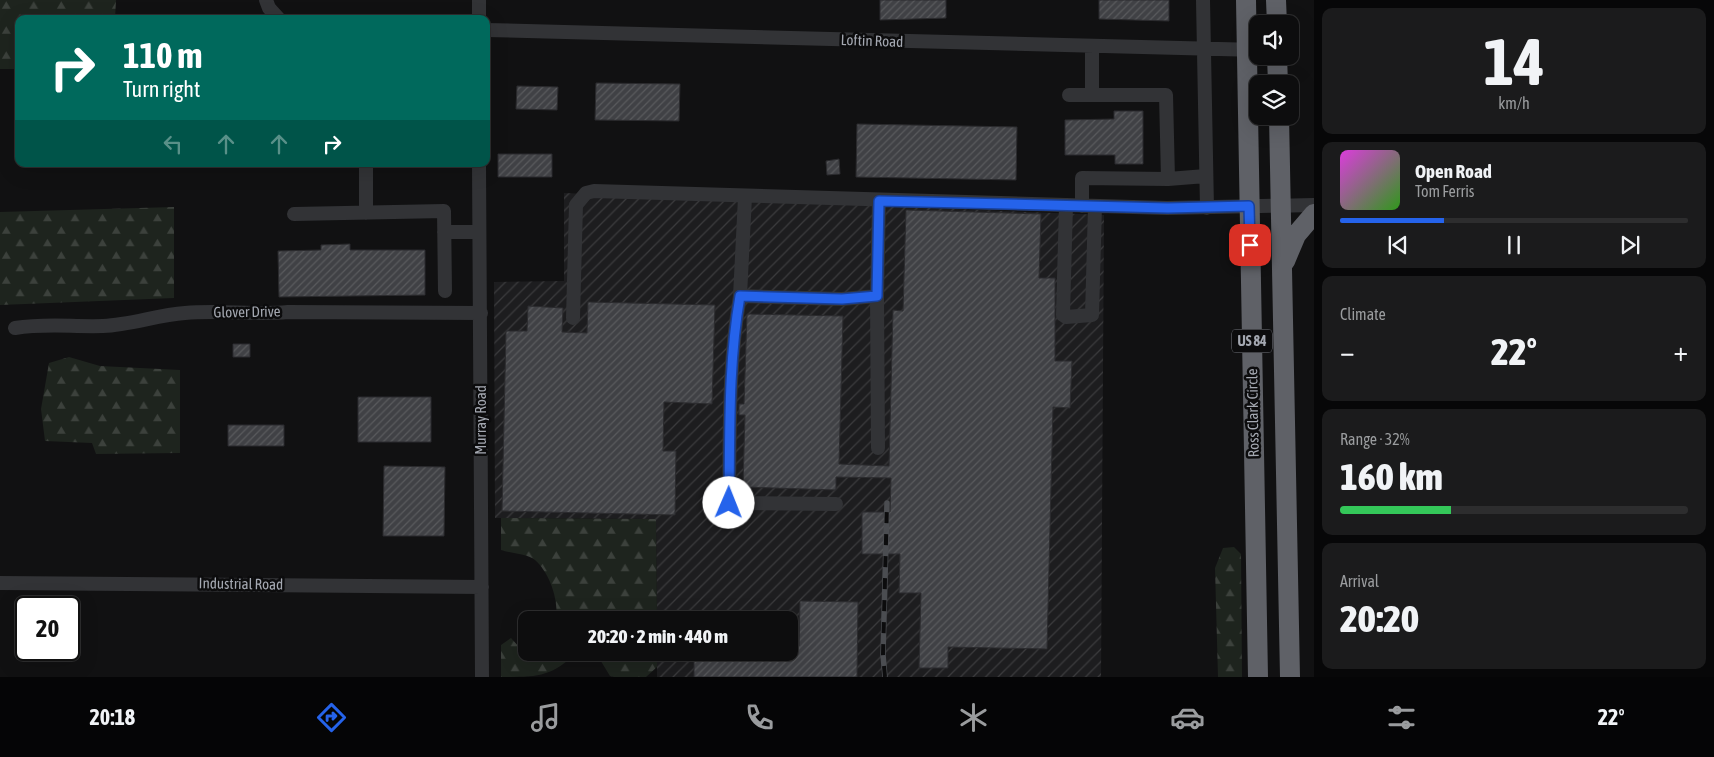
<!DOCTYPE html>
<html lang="en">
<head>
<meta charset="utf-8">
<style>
  body { margin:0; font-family:"Asap Condensed",sans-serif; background:#1b1b1c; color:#f1f3f6; height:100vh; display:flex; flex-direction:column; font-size:19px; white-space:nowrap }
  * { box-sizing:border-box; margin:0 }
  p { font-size:16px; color:#9a9c9e }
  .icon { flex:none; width:28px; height:28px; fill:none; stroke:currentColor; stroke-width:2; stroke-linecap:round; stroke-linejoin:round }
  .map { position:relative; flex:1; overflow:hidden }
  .panel { display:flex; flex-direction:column; gap:8px; padding:8px; background:#070708; width:400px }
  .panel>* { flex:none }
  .top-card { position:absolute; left:15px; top:15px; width:475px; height:152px; border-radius:10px; box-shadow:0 5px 20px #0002,0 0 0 1px #2d2d2e; background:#00695c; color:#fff; overflow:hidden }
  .controls { position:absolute; left:1249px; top:15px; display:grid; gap:10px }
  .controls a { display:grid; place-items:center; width:50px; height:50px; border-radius:10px; background:#0d0d0e; box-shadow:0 5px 20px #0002,0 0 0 1px #2d2d2e; font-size:25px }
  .speed { position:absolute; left:15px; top:596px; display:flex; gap:10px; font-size:25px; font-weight:700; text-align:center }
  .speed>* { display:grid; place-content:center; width:65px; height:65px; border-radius:50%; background:#0d0d0e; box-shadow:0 5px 20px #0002,0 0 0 1px #2d2d2e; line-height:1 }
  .speed .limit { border:2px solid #111; border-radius:8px; background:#fff; color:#111 }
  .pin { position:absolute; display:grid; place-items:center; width:42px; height:42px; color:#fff; margin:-21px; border-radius:10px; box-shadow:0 2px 8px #0006 }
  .me { position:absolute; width:55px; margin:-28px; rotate:1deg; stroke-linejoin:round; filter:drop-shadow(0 0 4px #0008) }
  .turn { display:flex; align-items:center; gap:18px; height:105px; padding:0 25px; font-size:22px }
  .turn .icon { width:65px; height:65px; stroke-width:2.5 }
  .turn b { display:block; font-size:35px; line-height:42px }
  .lanes { display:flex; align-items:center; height:48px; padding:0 25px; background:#0003; justify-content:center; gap:25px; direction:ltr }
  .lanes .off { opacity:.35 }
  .big { font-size:38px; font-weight:800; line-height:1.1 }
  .panel .tile { flex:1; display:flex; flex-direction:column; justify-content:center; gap:8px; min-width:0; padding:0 18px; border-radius:10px; background:#1b1b1c }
  .panel .dial { align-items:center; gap:0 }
  .dial b { font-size:65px; line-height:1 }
  .song { display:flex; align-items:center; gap:15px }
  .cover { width:60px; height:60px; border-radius:8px; background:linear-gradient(135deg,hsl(300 70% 55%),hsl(110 70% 35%)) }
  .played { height:5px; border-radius:2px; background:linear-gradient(90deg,#2563eb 30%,#2d2d2e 30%) }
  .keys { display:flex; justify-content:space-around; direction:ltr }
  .heat { display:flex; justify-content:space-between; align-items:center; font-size:28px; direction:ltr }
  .charge { height:8px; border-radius:4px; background:linear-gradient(90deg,#34c759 32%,#2d2d2e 0) }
  .trip { position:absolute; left:518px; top:611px; width:280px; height:50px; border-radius:10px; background:#0d0d0e; box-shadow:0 5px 20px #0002,0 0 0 1px #2d2d2e; font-weight:800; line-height:50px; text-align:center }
  .menu { display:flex; height:80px; justify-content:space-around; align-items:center; background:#050506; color:#9a9c9e }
  .menu .icon { width:35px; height:35px }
  .menu .current { color:#2563eb }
  .menu b { font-size:22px; color:#f1f3f6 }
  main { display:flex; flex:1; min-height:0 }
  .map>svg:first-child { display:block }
</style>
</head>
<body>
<main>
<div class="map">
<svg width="1314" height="677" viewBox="0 0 1314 677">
  <defs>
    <pattern id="industrial-furrows" width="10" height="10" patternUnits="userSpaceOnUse" patternTransform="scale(1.25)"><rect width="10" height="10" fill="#1d1d1f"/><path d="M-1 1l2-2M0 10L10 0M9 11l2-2" fill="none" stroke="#3b3b3d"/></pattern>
    <pattern id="forest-firs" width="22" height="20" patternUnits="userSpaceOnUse" patternTransform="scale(1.25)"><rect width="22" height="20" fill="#1e241e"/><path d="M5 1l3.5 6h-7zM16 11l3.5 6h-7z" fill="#3c413c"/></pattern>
    <pattern id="building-hatch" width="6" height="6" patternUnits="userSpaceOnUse" patternTransform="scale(1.25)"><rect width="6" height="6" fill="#404145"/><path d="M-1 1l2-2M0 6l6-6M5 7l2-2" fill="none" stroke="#595a5d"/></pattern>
  </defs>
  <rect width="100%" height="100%" fill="#111112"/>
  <path fill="url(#industrial-furrows)" d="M 564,193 L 1104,215 L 1101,677 L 657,677 L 657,653 L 789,652 L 789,620 L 657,620 L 656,519 L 495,518 L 494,282 L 564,281 Z"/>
  <path fill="url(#forest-firs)" d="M 0,0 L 116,0 L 115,19 L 19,19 L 19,69 L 0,69 Z
    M 174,207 L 174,298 L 0,305 L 0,212 Z
    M 69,357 L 100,366 L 180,370 L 180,453 L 96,454 L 92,443 L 45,441 L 41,409 L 49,363 Z
    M 501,518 L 656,519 L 657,620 L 556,620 C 559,601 550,573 535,560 C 528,554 510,553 501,550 Z
    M 1234,547 L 1241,554 L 1242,677 L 1218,677 L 1215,568 L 1223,548 Z
    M 511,638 L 520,648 L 526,649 L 526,652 L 576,653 C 551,677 538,677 501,677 L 501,645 Z
    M 581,653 L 657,653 L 657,667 L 646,677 L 614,677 L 610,676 L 599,658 Z"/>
  <path fill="url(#building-hatch)" stroke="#2b2b2e" d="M 880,0 L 946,0 L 946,18 L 880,20 Z
    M 1099,0 L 1169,0 L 1169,21 L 1099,19 Z
    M 596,83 L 680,84 L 679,121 L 595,120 Z
    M 517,86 L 558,87 L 557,110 L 516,109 Z
    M 1114,111 L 1143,111 L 1143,164 L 1115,164 L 1115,155 L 1065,155 L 1065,120 L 1114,119 Z
    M 857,124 L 1017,127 L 1016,180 L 856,177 Z
    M 498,154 L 552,154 L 552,177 L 498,177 Z
    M 839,159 L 840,174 L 827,175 L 826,161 Z
    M 906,210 L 1041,214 L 1039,278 L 1055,278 L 1055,361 L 1072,361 L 1070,408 L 1053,407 L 1047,649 L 948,647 L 948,668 L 919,668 L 921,593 L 899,593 L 900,554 L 862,554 L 862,512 L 890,512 L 891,478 L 836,477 L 836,490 L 743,487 L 745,415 L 739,415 L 739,404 L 744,404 L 747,314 L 843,316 L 839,464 L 889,466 L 893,310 L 903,311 Z
    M 350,244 L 350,250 L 425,250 L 425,295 L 279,297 L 278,251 L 321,250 L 321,245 Z
    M 588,302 L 715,305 L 712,404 L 664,402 L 663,451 L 676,451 L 675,515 L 502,511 L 506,331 L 527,331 L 528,306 L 563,308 L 562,332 L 587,333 Z
    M 233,344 L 250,344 L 250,357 L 233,357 Z
    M 358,397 L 431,397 L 431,442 L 358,442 Z
    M 228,425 L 284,425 L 284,446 L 228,446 Z
    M 384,466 L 445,467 L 444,536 L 383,536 Z
    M 800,601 L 858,602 L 857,677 L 694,677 L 694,652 L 789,652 L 789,646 L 799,646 Z"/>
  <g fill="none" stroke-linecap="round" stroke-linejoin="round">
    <path stroke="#323336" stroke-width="14" d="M 266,0 L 269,8 L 279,19
      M 1203,0 L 1207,208
      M 479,19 L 479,0
      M 486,30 L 1258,50
      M 1069,95 L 1166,95 L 1168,179
      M 1092,95 L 1092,46
      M 366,164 L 366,213
      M 479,164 L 482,677
      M 745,197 L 740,296 L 842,299 L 877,296 L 879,201
      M 1066,205 L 1063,315 L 1066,317 L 1092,315 L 1095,206
      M 1082,206 L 1082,178 L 1168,179 L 1206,176
      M 294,214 L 444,211 L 445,291
      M 444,232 L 479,232
      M 740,296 C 728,364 730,434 729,503 L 836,504
      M 877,296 L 878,448
      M 573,318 L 576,205 L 586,193 L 594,191 L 1167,208 L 1314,205
      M 15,328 C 46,323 72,327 103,326 C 131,325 157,315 185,313 C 220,310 254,315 288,312 L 481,313
      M 0,583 L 482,587"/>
    <path stroke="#5f6167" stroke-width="20" d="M 1246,0 L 1258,677
      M 1276,0 L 1277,24
      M 1277,56 L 1278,84
      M 1279,116 L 1290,677
      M 1285,261 L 1296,235 L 1314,214"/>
    <defs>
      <path id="rail" d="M 885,677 L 883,655 L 887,503"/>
    </defs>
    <use href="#rail" stroke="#4b4d51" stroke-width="5.5"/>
    <use href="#rail" stroke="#0c0c0d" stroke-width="4" stroke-dasharray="11" stroke-linecap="butt"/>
  </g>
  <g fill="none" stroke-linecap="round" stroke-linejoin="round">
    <defs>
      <path id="route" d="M 729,503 C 730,434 728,364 740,296 L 842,299 L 877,296 L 879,201 L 1168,208 L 1249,206 L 1250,245"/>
    </defs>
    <use href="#route" stroke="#184099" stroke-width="12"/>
    <use href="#route" stroke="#2563eb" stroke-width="9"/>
  </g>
  <g text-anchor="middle" stroke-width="5" stroke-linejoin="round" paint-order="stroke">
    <rect fill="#0c0c0d" stroke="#767980" stroke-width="1" x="1232" y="329.5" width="40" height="23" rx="4"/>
    <g font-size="14" font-weight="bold" fill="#a4a8b1">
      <text x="1252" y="346">US 84</text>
    </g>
    <g font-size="15" fill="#a4a8b1" stroke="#0c0c0d">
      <text transform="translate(872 41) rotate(2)" y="5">Loftin Road</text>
      <text transform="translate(247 312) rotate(-1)" y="5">Glover Drive</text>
      <text transform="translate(1253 413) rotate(-91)" y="5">Ross Clark Circle</text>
      <text transform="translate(481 420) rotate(-90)" y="5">Murray Road</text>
      <text transform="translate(241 584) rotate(1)" y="5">Industrial Road</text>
    </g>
  </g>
</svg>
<div class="controls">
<a><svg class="icon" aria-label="sound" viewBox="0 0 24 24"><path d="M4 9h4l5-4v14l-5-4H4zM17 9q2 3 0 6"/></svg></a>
<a><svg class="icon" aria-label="layers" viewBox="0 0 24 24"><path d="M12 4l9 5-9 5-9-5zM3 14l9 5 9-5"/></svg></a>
</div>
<div class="speed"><div class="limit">20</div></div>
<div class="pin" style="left:1250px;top:245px;background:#d93025"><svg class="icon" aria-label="arrive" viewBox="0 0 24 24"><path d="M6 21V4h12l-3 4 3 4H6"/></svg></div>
<svg class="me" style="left:729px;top:503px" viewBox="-20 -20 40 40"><circle r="19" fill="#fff"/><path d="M0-13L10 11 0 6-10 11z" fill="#2563eb"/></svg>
<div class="trip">20:20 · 2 min · 440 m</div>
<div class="top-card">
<div class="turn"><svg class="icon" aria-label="right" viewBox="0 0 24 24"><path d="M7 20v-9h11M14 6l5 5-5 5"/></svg><div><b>110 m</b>Turn right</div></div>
<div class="lanes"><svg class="icon off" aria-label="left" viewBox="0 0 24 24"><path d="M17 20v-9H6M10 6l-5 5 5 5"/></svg><svg class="icon off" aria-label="ahead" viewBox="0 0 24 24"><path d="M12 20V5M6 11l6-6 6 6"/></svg><svg class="icon off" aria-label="ahead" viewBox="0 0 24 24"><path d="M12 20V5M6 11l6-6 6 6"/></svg><svg class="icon" aria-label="right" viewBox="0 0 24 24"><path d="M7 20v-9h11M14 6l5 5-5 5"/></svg></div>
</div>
</div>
<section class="panel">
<div class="tile dial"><b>14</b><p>km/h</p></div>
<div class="tile">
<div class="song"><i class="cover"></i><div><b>Open Road</b><p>Tom Ferris</p></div></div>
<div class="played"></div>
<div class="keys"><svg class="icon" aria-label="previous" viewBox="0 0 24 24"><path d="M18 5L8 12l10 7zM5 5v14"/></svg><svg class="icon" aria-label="pause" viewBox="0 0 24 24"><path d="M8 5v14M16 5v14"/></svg><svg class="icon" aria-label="next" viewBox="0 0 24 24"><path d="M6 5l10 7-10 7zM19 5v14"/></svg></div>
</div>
<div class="tile"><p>Climate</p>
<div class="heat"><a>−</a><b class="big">22°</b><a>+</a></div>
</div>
<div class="tile"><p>Range · 32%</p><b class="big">160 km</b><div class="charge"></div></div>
<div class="tile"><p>Arrival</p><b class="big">20:20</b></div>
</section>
</main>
<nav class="menu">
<b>20:18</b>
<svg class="icon current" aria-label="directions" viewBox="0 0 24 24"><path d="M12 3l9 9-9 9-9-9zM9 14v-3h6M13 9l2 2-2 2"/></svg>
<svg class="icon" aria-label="music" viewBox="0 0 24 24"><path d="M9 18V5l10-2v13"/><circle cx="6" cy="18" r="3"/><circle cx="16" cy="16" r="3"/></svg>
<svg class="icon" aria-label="phone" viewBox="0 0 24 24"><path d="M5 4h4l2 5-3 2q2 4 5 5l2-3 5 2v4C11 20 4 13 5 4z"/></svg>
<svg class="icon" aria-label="climate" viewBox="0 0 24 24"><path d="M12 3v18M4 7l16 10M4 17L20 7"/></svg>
<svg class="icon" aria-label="car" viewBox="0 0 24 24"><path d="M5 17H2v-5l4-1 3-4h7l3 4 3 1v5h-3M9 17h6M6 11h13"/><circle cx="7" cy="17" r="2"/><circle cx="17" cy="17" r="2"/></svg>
<svg class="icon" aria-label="filters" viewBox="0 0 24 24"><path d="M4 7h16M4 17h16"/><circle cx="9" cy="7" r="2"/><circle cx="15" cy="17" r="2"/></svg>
<b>22°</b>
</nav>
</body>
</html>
